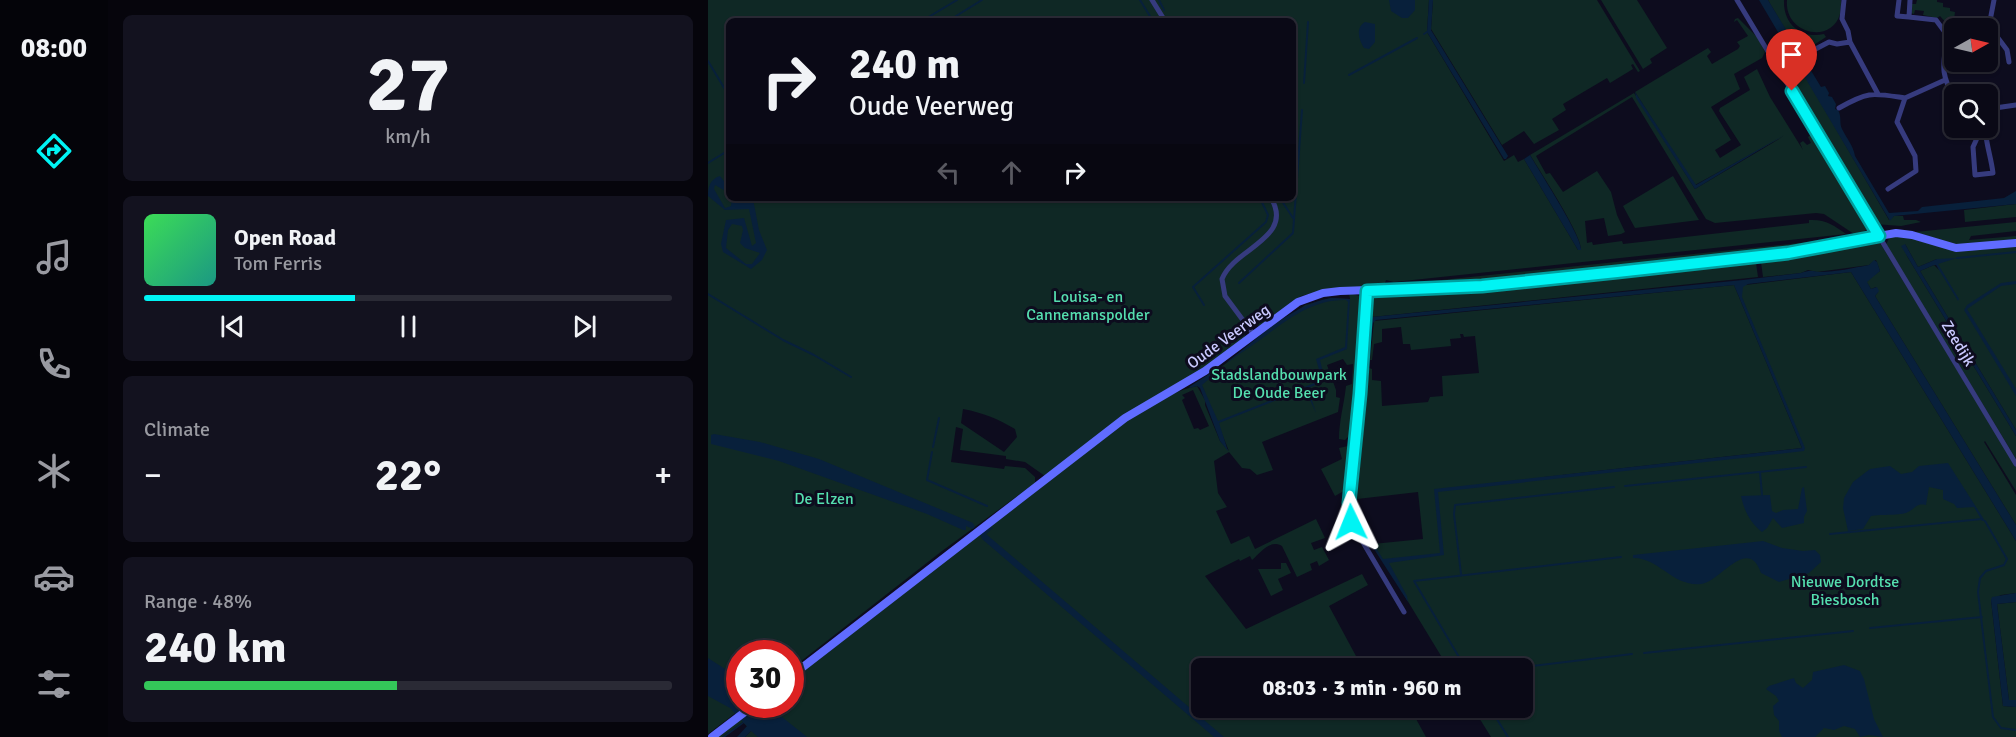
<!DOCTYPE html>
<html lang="en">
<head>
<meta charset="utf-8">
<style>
  body { margin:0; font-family:Signika,sans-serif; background:#13121f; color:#f1f3f6; height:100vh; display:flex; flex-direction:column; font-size:22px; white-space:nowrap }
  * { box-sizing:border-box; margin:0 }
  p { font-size:20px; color:#999aa1 }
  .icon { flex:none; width:33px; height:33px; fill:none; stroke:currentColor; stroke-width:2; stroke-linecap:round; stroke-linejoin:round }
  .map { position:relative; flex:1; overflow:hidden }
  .sheet { display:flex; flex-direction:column; gap:15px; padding:15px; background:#06050c; width:600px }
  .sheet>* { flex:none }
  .banner { position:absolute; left:18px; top:18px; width:570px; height:183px; border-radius:9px; box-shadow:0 2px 4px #0004,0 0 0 2px #2a2a35; background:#0a0916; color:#f1f3f6; overflow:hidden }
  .needle { width:39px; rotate:82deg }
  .tools { position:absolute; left:1236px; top:18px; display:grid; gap:12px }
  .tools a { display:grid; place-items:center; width:54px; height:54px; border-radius:9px; background:#0a0916; box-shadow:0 2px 4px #0004,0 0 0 2px #2a2a35; font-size:30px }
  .speed { position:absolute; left:18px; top:640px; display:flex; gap:12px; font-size:30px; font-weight:700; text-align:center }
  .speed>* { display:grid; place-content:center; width:78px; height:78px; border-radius:50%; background:#0a0916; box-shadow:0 2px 4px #0004,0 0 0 2px #2a2a35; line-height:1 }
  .speed .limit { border:9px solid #d22; background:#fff; color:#111 }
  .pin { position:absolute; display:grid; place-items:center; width:51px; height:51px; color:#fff; margin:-62px -26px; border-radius:50% 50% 50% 0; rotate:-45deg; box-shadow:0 0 6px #0007 }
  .pin .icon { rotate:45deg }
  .me { position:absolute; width:66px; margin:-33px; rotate:358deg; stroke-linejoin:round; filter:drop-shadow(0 0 4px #0008) }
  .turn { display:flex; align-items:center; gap:21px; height:126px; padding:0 24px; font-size:27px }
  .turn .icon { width:78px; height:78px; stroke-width:2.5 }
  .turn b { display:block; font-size:42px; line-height:51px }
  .lanes { display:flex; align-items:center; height:57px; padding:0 24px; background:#0003; justify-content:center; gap:30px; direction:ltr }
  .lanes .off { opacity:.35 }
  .big { font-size:45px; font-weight:700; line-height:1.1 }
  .sheet .tile { flex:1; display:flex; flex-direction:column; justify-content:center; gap:9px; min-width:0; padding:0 21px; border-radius:9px; background:#13121f }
  .sheet .dial { align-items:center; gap:0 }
  .dial b { font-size:78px; line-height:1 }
  .song { display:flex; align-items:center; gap:18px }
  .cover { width:72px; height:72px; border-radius:9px; background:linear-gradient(135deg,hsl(130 70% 55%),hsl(170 70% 35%)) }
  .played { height:6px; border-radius:3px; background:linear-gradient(90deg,#00f4f4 40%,#2a2a35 40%) }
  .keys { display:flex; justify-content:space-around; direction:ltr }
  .heat { display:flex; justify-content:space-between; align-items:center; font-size:33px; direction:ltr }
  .charge { height:9px; border-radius:4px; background:linear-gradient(90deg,#34c759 48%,#2a2a35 0) }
  .trip { position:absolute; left:483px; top:658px; width:342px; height:60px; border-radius:9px; background:#0a0916; box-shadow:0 2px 4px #0004,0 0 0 2px #2a2a35; font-weight:700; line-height:60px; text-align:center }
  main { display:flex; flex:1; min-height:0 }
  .tabs { display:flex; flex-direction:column; width:108px; justify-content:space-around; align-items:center; background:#040409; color:#999aa1 }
  .tabs .icon { width:42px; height:42px }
  .tabs .selected { color:#00f4f4 }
  .tabs b { font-size:27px; color:#f1f3f6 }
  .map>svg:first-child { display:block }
</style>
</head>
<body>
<main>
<nav class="tabs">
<b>08:00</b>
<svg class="icon selected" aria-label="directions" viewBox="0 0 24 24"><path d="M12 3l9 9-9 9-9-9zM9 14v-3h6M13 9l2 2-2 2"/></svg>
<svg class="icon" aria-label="music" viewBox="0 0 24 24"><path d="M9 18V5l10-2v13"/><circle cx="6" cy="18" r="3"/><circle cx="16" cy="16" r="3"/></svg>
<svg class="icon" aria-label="phone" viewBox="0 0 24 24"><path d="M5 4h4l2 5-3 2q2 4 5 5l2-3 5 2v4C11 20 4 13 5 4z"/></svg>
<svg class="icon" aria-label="climate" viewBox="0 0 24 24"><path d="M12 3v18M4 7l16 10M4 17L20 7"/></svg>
<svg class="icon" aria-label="car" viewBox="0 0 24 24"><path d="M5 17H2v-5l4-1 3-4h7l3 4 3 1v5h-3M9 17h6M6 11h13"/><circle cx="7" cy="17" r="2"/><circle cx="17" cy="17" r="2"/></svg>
<svg class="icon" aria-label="filters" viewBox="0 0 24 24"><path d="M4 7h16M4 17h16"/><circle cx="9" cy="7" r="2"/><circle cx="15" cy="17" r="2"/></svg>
</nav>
<section class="sheet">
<div class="tile dial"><b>27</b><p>km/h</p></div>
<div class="tile">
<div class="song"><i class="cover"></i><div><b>Open Road</b><p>Tom Ferris</p></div></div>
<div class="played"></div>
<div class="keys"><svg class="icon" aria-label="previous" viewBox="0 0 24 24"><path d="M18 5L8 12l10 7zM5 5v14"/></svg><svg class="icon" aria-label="pause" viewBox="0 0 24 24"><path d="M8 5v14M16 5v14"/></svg><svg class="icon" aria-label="next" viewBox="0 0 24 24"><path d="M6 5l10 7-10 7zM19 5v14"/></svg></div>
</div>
<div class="tile"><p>Climate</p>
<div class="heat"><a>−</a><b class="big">22°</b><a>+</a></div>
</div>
<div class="tile"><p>Range · 48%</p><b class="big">240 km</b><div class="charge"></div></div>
</section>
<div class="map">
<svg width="1308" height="737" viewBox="0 0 1308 737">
  <rect width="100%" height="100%" fill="#0d0c1e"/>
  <path fill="#0f2825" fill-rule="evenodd" d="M 0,0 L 721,0 L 719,32 L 796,161 L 806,155 L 810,162 L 816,159 L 870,250 L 873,250 C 875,237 832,171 822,155 L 926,93 L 987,189 L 1076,136 L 987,185 L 927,92 L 1000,48 L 1003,52 L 999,56 L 1004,64 L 1030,49 L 1032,46 L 1029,42 L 1040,36 L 1029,20 L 1026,22 L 1027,19 L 1030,18 L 1050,38 L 1057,52 L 1054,58 L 1026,74 L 1032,89 L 1003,107 L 1023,140 L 1007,150 L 1012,158 L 1033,145 L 1011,111 L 1012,108 L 1042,90 L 1036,77 L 1049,69 L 1062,97 L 1095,150 L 1092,143 L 1095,141 L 1099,145 L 1103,143 L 1100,137 L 1106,132 L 1162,227 L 1155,232 L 1146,234 L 1116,214 L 1108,213 L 1007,223 L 998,219 L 924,97 L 828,156 L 838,174 L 842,173 L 855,192 L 889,171 L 903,192 L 909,215 L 917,232 L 913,234 L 900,236 L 896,218 L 877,221 L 879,243 L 884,242 L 885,245 L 914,241 L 915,244 L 1101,223 L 1101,220 C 1117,219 1126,225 1138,234 L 686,282 L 678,280 L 677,283 L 685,285 L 1141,238 L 1075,250 L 771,283 L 621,289 L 593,296 L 557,323 L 552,326 L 545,326 L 538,331 L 536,339 L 491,372 L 414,416 L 337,476 L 317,462 L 298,459 L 298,456 L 252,450 L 255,429 L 248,427 L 243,462 L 296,469 L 297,466 L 317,468 L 327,477 L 327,483 L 234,551 L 83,669 L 82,654 L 32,654 L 32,705 L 38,705 L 0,734 ZM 21,21 L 585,21 L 585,198 L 21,198 ZM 255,409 C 276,413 290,419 307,429 L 309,437 L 296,452 L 253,423 Z
    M 725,0 L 889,0 L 932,71 L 930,72 L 925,64 L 923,65 L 925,69 L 902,83 L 899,78 L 855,104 L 858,110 L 844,119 L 851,130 L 826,144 L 816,131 L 794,145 L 723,29 Z
    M 893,0 L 929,0 L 959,48 L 942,59 L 944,63 L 935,69 Z
    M 1060,0 L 1076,0 C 1075,24 1093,39 1116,34 L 1118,37 L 1092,54 Z
    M 1079,0 L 1133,0 C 1133,5 1133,10 1132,14 C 1123,45 1076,34 1079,0 Z
    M 1209,0 L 1229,0 L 1229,2 L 1235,3 L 1235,7 L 1242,8 L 1242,11 L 1247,12 L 1245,26 L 1238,30 L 1236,26 L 1239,24 L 1232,16 L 1229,18 L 1215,15 L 1216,11 L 1207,10 L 1206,14 L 1203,13 L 1204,4 L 1208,4 Z
    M 1089,62 L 1181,220 L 1186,216 L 1195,216 L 1196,220 L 1208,220 L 1213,222 L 1193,226 L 1166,224 L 1088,93 L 1080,67 Z
    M 965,176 L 991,220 L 927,228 L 915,206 Z
    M 1308,204 L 1308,217 L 1257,222 L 1256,210 Z
    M 1308,222 L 1308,231 L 1263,236 L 1261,240 L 1308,236 L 1308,240 L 1251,245 L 1207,232 Z
    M 1188,236 L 1205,239 L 1248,251 L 1308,247 L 1308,430 L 1212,271 L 1226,265 L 1231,270 L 1228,263 L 1229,259 L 1210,267 L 1197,244 L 1199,256 L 1308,436 L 1308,459 L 1178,245 L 1181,238 Z
    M 1162,241 L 1171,242 L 1174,246 L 1308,467 L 1308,491 L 1277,441 L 1276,442 L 1308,495 L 1308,525 L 1167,296 L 1170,292 L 1168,287 L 1163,289 L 1158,281 L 1172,271 L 1168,260 L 1161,265 L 1109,272 L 1100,270 L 1093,273 L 1055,277 L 1053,262 L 1055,259 Z
    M 1045,261 L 1048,263 L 1050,277 L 664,317 L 659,360 L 656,356 L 661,300 L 670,294 L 825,285 Z
    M 1143,272 L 1308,541 L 1308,593 L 1293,595 L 1283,600 L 1295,706 L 1308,707 L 1308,737 L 783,737 L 765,708 L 814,708 L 814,669 L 741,669 L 665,544 L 715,539 L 710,492 L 649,499 L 661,368 L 664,369 L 664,380 L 673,381 L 674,406 L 720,402 L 722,397 L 735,396 L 734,376 L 771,373 L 767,336 L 756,337 L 755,334 L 752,334 L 753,338 L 742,339 L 743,346 L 703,350 L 702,344 L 695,344 L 693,327 L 674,329 L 674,342 L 666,344 L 664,360 L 662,360 L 666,321 L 1026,285 L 1094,448 L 836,477 L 1094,450 L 1096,448 L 1029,286 Z
    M 641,293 L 652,296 L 655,304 L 646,431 L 637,440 L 631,439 C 631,420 636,405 638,386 L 644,384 L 645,364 L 639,365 L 635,359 L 619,365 L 628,390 L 628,397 L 632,398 L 630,412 L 554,442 L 565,470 L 549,475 L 542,469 L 534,468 L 521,452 L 506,461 L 510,493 L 519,507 L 508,511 L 523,544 L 541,536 L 547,549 L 608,519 L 617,538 L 603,543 L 606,550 L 614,547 L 621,560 L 611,566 L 609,561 L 602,564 L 604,570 L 589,577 L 574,546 C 562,539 553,552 544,560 L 542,556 L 532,561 L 531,559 L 497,576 L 538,629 L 654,574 L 660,585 L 621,606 L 655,669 L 494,669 L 494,708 L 702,708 L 718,737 L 37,737 L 43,731 L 35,722 L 14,737 L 9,737 L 51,705 L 82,705 L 83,681 L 398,437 C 425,416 456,393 489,386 L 497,400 L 497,405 L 512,441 L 521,451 L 494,386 L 494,383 L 514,368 L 513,367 L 597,305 L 623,298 L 642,299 ZM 485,390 L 501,426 L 492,430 L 490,428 L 486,429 L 474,400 L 477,398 L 474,395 Z
    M 640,446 L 644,448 L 641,488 L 627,496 L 613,469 L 634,459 L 631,448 Z
    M 573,563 L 578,563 L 583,573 L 570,579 L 575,590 L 563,596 L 550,569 L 573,569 Z
    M 1308,602 L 1308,700 L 1301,700 L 1289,604 Z"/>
  <path fill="#08203b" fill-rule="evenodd" d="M 681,0 L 707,0 L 707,10 L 700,18 L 694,18 L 683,11 Z
    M 721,0 L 725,0 L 723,30 L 800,156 L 798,159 L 796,159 L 719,32 Z
    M 1051,0 L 1060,0 L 1113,87 L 1117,86 L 1121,93 L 1120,96 L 1124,97 L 1128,104 L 1127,109 L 1130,110 C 1134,117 1131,123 1134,129 C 1139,139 1145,145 1147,156 L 1181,213 L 1210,211 L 1214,207 L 1296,198 L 1308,191 L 1308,204 L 1186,216 L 1182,221 Z
    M 657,22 L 667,24 L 667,42 L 661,49 L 656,48 C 651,40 647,28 657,22 Z
    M 927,92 L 988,185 L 1076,135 L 987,189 L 928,98 Z
    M 822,155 C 831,171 875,238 873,250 L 870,250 L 816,159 Z
    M 12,176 L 21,188 L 21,193 L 7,185 L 6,189 L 17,208 L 23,206 L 24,198 L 45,199 L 51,230 L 59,250 L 54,260 L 43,269 L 15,252 L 13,244 L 18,220 L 36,218 L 44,246 L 48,243 L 41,209 L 17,210 L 0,196 C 0,187 2,179 12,176 ZM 24,224 L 34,226 L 35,230 L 32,243 L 37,248 L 52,253 L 44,264 L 38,264 L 18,248 L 20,230 Z
    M 1197,244 L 1210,267 L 1229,259 L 1249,258 L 1230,264 L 1251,299 L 1250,301 L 1228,265 L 1226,265 L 1212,271 L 1308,430 L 1308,436 L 1199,256 L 1193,246 Z
    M 1166,260 L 1169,262 L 1172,271 L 1159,282 L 1163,289 L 1169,287 L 1171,291 L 1167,296 L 1308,525 L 1308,541 L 1143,272 L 1040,284 L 1035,287 L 1034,297 L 1097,448 L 1096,451 L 730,492 L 736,555 L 681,563 L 699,596 L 700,602 L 648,521 L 646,513 L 675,559 L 732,553 L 726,489 L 1094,448 L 1026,285 L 668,320 L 665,323 L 661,360 L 664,317 L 1035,280 L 1093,273 C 1101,270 1104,271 1112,272 C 1128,272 1145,268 1161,265 Z
    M 1308,281 L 1308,284 L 1293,286 L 1259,309 L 1308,389 L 1308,396 L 1256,310 L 1259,305 L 1293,283 Z
    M 623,298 L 642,299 L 639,349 L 612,360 L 617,381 L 600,388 L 608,413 L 597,389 L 511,423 L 520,451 L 512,441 L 492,388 L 489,386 L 482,388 L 481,387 L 512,367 L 514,368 L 494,385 L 510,421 L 614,380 L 608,359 L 637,347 L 640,302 L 638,300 C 595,299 567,332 533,353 C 528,356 523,361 518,363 C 550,338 583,305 623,298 Z
    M 6,434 L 52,442 L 111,459 L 265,523 L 267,527 L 265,529 L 258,526 L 258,530 L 255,530 L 219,514 L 71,461 L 3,444 L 3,435 Z
    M 1240,463 L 1277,521 L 1274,521 L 1266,507 L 1249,508 L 1246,504 L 1235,499 L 1235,490 L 1221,487 L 1218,505 C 1208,503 1208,508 1200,512 C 1193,516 1173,514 1163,516 L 1155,529 L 1140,531 L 1135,508 L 1136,498 L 1145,482 L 1162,469 L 1182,466 L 1193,474 L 1204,472 L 1211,466 Z
    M 1096,487 L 1099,511 L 1096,517 L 1096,523 L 1074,528 L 1065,518 L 1059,528 L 1054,532 C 1042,523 1036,510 1033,496 L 1062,495 L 1064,511 L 1068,513 L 1075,510 L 1090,509 L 1094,488 Z
    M 284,527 L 285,528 L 278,534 L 516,737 L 506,737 L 274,539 L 272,534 Z
    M 1055,541 L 1074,548 L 1095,551 L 1107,550 L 1112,555 L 1113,562 L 1101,573 L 1071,582 L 1053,573 C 1040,535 1012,582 993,584 C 965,587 950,557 925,558 L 925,555 Z
    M 1308,593 L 1308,602 L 1289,604 L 1301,700 L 1308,700 L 1308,707 L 1295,706 L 1283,600 L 1284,597 Z
    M 0,658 L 31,678 L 32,705 L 36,705 L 43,714 L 56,705 L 59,705 L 99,737 L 50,737 L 43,731 L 37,737 L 29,737 L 39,726 L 36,723 L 17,737 L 14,737 L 35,722 L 22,708 L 0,696 Z
    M 1136,665 L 1152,671 L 1156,679 L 1166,719 L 1175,737 L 1161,735 L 1152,737 L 1147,729 L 1136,726 L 1126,730 L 1116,728 L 1107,737 L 1074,737 L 1071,731 L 1071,721 L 1066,715 L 1065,706 L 1071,701 L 1068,696 L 1058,689 L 1061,686 L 1086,678 L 1088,683 L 1095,688 L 1104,680 L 1105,672 Z"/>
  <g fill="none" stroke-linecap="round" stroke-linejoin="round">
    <path stroke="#08203b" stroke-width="2" d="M 432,0 L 445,21
      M 451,0 L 456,10
      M 461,17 L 464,21
      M 214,21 L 249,0
      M 240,21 L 274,0
      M 716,34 L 719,32
      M 0,61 L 21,96
      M 641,75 L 709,38
      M 596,83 L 600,22
      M 0,163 L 21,150
      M 572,198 L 585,218
      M 1249,258 L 1308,252
      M 531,283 L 585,233 L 594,110
      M 0,294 L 75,340 L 106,355 L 143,377
      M 496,305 L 485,287 L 558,222 L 560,215 L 552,198
      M 225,447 L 231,418
      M 224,452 L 219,480 L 279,506
      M 1052,472 L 1054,495
      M 917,486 L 1098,467
      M 1277,521 L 1299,559 L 1296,565 L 1278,571 L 1272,578 L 1270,592 L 1285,717 L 1293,728 L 1308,730
      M 1122,534 L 1274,519
      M 753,574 L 746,514 L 747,505 L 906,487
      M 1162,628 L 1274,617
      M 936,653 L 1145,631
      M 758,669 L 706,581 L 913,557
      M 799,669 L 924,654
      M 782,708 L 800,737"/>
    <path stroke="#363b7e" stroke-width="5" d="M 444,0 L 457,21
      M 1029,0 L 1308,464
      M 1136,0 L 1134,19 L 1140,31 L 1142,42 L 1170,94
      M 1191,0 L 1189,16 L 1201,17
      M 1202,0 L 1201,17 L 1228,20 L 1239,35 C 1236,65 1231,70 1246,98
      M 1286,0 L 1281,26 L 1299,50 L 1301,62
      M 1247,28 L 1255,23 L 1281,26
      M 1100,53 L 1121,42 L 1129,44 L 1142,42
      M 1131,108 C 1161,91 1164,93 1197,98
      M 1280,117 L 1287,108 L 1308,105
      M 1266,128 L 1270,136 L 1265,147 L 1267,175 L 1285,173 C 1283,157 1278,144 1277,128
      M 1180,189 L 1208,171 L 1207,156 L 1189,122 L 1197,98 L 1237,80
      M 659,291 L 641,515 L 643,522 L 696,612
      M 546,335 L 517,296 L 514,279 C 526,248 587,238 563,198"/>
    <path stroke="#606cff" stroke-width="8" d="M 82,677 L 417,418 L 497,371 L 590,302 L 615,293 L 632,291 L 773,286 L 1063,255 L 1188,233 L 1204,235 L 1248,248 L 1308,243
      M 4,737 L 46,705"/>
  </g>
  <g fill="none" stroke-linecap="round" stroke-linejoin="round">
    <defs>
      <path id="route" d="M 643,522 L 641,503 L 652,394 L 659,291 L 774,286 L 909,272 L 1080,253 L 1171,236 L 1084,91"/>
    </defs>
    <use href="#route" stroke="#009f9f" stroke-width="15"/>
    <use href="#route" stroke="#00f4f4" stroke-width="10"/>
  </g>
  <g text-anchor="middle" stroke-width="6" stroke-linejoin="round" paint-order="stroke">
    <g font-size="16" fill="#55dfaf" stroke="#0d0c1e">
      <text x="380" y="302">Louisa- en<tspan x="380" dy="18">Cannemanspolder</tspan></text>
      <text x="571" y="380">Stadslandbouwpark<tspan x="571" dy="18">De Oude Beer</tspan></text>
      <text x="116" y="504">De Elzen</text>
      <text x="1137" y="587">Nieuwe Dordtse<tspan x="1137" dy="18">Biesbosch</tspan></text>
    </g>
    <g font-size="16" fill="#cac9ff" stroke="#0d0c1e">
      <text transform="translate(520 336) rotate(-36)" y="6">Oude Veerweg</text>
      <text transform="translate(1251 343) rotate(59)" y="6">Zeedijk</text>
    </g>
  </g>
</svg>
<div class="tools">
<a><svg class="needle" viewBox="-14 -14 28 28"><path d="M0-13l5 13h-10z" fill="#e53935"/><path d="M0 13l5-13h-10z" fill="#999aa1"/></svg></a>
<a><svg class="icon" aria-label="search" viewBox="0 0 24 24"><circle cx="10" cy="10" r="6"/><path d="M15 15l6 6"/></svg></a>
</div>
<div class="speed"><div class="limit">30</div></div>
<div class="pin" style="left:1084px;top:91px;background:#d93025"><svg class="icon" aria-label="arrive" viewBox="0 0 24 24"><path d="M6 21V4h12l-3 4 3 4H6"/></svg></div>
<svg class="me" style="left:643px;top:522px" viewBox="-20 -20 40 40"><path d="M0-17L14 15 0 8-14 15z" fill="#00f4f4" stroke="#fff" stroke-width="4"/></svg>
<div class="trip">08:03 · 3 min · 960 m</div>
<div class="banner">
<div class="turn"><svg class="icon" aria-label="right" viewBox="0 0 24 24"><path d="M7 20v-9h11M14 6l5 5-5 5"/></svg><div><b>240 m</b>Oude Veerweg</div></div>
<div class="lanes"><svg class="icon off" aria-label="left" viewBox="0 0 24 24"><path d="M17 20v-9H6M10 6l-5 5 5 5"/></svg><svg class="icon off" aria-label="ahead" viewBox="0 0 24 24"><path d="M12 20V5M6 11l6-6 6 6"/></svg><svg class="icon" aria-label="right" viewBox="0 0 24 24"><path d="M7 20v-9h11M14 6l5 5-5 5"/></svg></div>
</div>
</div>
</main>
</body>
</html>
